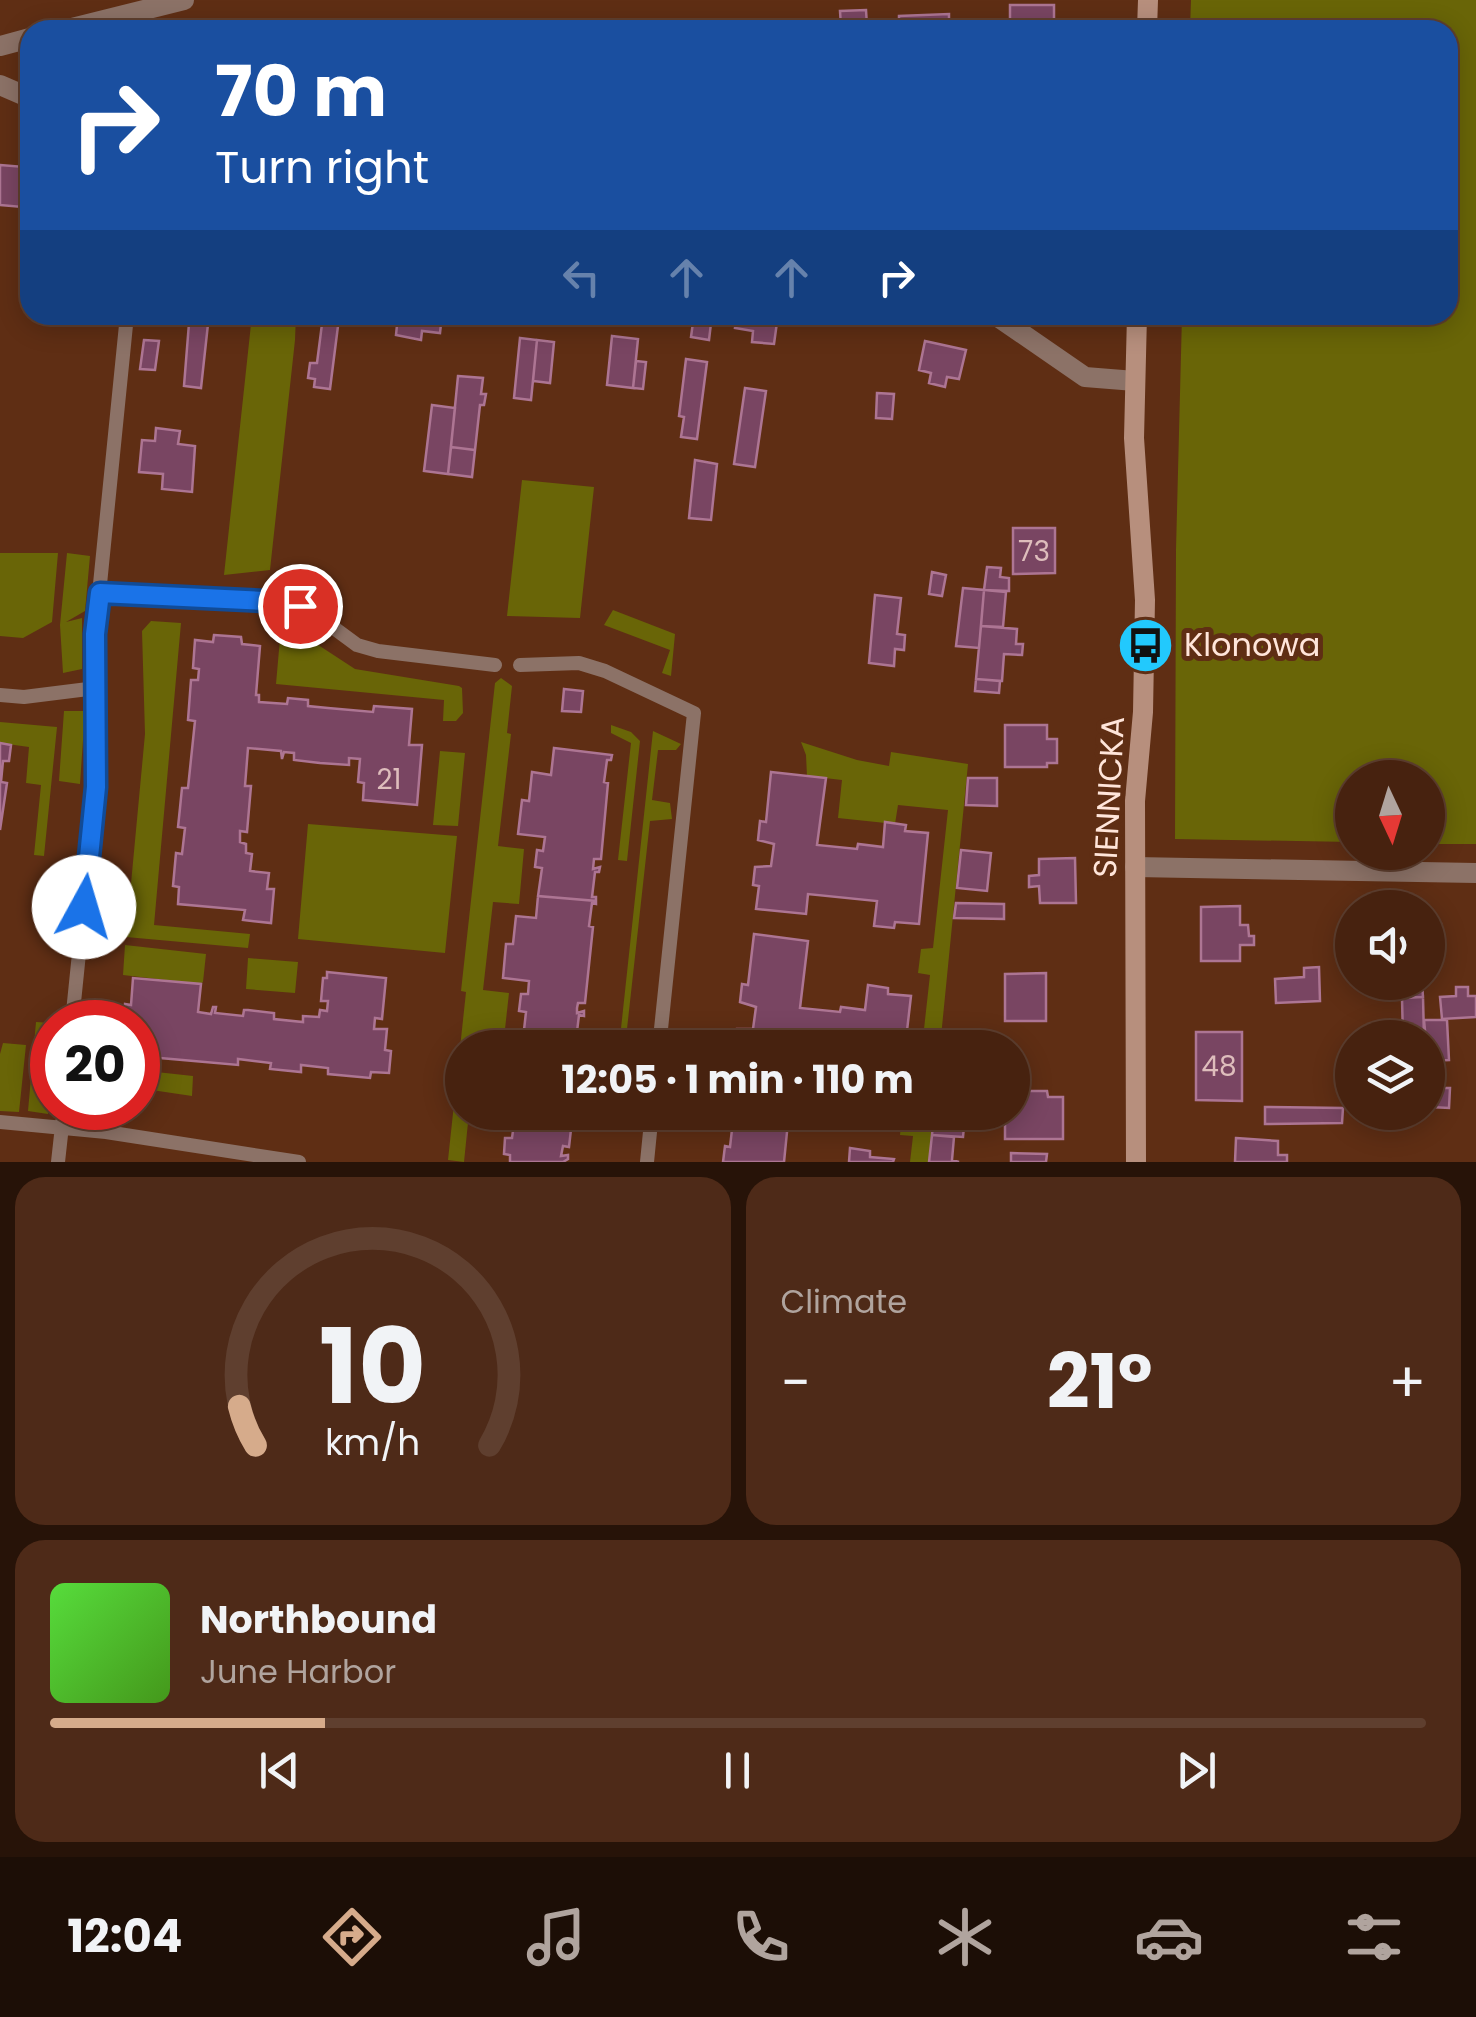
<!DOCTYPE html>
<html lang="en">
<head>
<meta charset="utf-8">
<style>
  body { margin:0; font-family:Poppins,sans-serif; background:#4e2a18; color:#f1f3f6; height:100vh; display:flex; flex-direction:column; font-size:38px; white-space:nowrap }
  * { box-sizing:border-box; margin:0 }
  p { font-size:32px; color:#b0a49e }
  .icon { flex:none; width:55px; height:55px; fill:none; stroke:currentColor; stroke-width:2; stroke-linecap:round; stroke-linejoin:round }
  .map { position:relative; height:1162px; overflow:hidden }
  .sheet { display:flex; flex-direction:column; gap:15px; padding:15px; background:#271308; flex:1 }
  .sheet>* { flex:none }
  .top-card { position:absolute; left:20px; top:20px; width:1438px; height:305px; border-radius:30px; box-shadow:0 5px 25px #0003,0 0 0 2px #5f3f2f; background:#1a4fa0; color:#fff; overflow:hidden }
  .needle { width:65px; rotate:176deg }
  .tools { position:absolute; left:1335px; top:760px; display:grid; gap:20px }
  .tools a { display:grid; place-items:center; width:110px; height:110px; border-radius:50%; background:#47220f; box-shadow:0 5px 25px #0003,0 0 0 2px #5f3f2f; font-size:50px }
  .speed { position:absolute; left:30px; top:1000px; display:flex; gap:20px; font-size:50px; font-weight:700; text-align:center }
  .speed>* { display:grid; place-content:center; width:130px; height:130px; border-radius:50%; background:#47220f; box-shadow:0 5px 25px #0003,0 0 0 2px #5f3f2f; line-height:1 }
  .speed .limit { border:15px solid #d22; background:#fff; color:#111 }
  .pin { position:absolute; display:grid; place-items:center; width:85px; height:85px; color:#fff; margin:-42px; border:5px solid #fff; border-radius:50%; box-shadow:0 2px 10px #0007 }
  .me { position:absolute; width:110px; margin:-55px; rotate:6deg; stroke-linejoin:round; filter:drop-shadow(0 0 8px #0008) }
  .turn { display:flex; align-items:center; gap:35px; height:210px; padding:0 30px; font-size:45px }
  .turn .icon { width:130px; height:130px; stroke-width:2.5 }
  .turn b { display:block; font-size:70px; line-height:85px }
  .lanes { display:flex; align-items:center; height:95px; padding:0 30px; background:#0003; justify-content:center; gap:50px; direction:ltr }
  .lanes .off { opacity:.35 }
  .big { font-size:75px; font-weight:700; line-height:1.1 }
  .sheet .widget { flex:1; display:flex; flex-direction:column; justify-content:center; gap:15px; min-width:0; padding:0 35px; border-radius:30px; background:#4e2a18 }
  .sheet .dial { align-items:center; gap:0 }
  .dial svg { height:260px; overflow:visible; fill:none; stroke:#5f3f2f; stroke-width:7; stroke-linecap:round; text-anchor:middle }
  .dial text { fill:#f1f3f6; stroke:none }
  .song { display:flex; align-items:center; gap:30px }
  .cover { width:120px; height:120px; border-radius:15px; background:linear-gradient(135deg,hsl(110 70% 55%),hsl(100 70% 35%)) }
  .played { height:10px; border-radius:5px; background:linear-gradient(90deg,#d6ab8b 20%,#5f3f2f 20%) }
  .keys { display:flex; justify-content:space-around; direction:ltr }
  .heat { display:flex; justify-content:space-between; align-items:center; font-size:55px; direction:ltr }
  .sheet .tiles { flex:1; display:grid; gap:15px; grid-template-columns:1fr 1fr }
  .widget:last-child { grid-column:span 2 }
  .trip { position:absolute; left:445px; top:1030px; width:585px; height:100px; border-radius:50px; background:#47220f; box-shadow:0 5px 25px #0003,0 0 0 2px #5f3f2f; font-weight:700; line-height:100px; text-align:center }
  .menu { display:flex; height:160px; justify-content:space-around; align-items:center; background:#1c0e06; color:#b0a49e }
  .menu .icon { width:70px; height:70px }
  .menu .selected { color:#d6ab8b }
  .menu b { font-size:45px; color:#f1f3f6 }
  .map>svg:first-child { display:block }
</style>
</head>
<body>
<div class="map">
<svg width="1476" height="1162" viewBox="0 0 1476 1162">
  <rect width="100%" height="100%" fill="#5f2e14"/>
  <path fill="#696507" d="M 1191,0 L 1476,0 L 1476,844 L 1428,844 L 1428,778 L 1352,778 L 1352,842 L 1175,839 L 1176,550 L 1182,315 L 1448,315 L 1448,30 L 1190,30 Z
    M 252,315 L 296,315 L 295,340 L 270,570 L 224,575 Z
    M 522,480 L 594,487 L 580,618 L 507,616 Z
    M 0,553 L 58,553 L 52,622 L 23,638 L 0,636 Z
    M 67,553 L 90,556 L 85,611 L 66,622 L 82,618 L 82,669 L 63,673 L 60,625 Z
    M 613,610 L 675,634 L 671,676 L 662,673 L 670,650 L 604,625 Z
    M 151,621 L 181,623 L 154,925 L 250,934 L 248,948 L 126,937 L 145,734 L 142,631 Z
    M 281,627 L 306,637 L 355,669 L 459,686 L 462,688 L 463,713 L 456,721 L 443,721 L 444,700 L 276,684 Z
    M 501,678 L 512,686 L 507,733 L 511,734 L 498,846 L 524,849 L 519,904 L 493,902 L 483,990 L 509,993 L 503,1047 L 477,1045 L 462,1048 L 462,1112 L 469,1113 L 464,1162 L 448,1160 L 466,992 L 461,991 L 495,683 Z
    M 64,711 L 85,711 L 80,784 L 59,781 Z
    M 0,722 L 57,727 L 44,856 L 34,855 L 41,785 L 26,783 L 29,747 L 0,743 Z
    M 611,725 L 631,732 L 640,741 L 627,861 L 618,860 L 631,743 L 611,733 Z
    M 653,731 L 681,744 L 676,750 L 658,750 L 652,800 L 670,803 L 672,819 L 650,821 L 625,1047 L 619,1047 Z
    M 801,742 L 857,760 L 889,766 L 891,752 L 968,764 L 940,1047 L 922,1047 L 930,975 L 918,973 L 921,949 L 933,948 L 948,810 L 898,805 L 895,824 L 838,818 L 842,780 L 807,776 L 806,755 Z
    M 440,751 L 465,753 L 458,826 L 433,825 Z
    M 308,824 L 457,836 L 445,953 L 298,939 Z
    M 125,945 L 206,954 L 203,982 L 200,984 L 123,975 Z
    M 248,958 L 298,962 L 295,993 L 246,989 Z
    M 36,1022 L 52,1023 L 48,1114 L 28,1111 Z
    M 3,1043 L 26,1045 L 19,1112 L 0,1111 L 0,1054 Z
    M 138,1070 L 193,1076 L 192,1096 L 138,1088 Z
    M 934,1113 L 929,1162 L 910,1162 L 913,1136 L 900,1135 L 902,1114 Z"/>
  <path fill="#794562" stroke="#ad7593" stroke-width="2.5" d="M 1010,5 L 1054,5 L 1054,30 L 999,30 L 999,21 L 1010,21 Z
    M 866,10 L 867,26 L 841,27 L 840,11 Z
    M 949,14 L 949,27 L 964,26 L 964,30 L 899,30 L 899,16 Z
    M 24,163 L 22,207 L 0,205 L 0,165 L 24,167 Z
    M 186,315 L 209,315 L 201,388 L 184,386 L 189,323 L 186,323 Z
    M 398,315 L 442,315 L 440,333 L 422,331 L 421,340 L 396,335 Z
    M 694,315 L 712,315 L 709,340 L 691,337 Z
    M 737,315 L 778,315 L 774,344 L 752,342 L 753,331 L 735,328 Z
    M 322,324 L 338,326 L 330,389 L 314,387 L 315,379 L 308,378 L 310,363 L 317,363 Z
    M 612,336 L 638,339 L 633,388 L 607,385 Z
    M 520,338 L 537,340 L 531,400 L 514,398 Z
    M 144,340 L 159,341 L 155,370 L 140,369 Z
    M 537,340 L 554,342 L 550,383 L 533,381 Z
    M 925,341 L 966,350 L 959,379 L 947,377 L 945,387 L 929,383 L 931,373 L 919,370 Z
    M 686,359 L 707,362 L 697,439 L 681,437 L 684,417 L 679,416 Z
    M 636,361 L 646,362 L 643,389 L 633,388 Z
    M 458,376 L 483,378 L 481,394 L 486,394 L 484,405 L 480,405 L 475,450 L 451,447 Z
    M 745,388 L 766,391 L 755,467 L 734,464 Z
    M 877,393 L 894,394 L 892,419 L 876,418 Z
    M 432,405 L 455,408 L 448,474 L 424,471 Z
    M 156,428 L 180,431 L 178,444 L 195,446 L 192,492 L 162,489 L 163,474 L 139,472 L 142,440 L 155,441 Z
    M 451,447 L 475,450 L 472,477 L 448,474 Z
    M 695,460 L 717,464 L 711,520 L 689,518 Z
    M 1013,528 L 1055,528 L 1055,573 L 1013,574 Z
    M 987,567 L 1001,568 L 1000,577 L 1009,578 L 1009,591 L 984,590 Z
    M 932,572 L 946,575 L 942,596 L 929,594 Z
    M 963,588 L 984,590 L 979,648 L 956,646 Z
    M 984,590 L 1006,592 L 1003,627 L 981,626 Z
    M 875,595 L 901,598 L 897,634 L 905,635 L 904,650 L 895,649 L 894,666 L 869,663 Z
    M 981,626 L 1017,629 L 1016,644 L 1023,644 L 1022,655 L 1004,654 L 1002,681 L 976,679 Z
    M 214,635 L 241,637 L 242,644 L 260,646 L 256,695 L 259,695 L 259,702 L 287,704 L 288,698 L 308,700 L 308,706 L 328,708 L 373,712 L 374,706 L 412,709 L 409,745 L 422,745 L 417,805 L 363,800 L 364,783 L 358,782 L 360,759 L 349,758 L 349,765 L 320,763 L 294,760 L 294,753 L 284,752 L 282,759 L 281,751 L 248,748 L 245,786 L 251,786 L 247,832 L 240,831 L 240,842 L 246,844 L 246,853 L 252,854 L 250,871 L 269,873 L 267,889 L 274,889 L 271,923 L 243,920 L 245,910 L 178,904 L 179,887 L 173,886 L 176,853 L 182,854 L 185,828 L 178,827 L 180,808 L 182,788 L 188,788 L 195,721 L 188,720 L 191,680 L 198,680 L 199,669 L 193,668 L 195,640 L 213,642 Z
    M 976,679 L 1000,681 L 999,693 L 975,691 Z
    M 564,689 L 583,691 L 581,712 L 562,711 Z
    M 1005,725 L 1047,725 L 1047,739 L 1057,739 L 1057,763 L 1047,763 L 1047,767 L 1005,767 Z
    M 0,743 L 11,745 L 9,761 L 3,761 L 1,782 L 7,783 L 0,830 Z
    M 554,748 L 612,755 L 611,760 L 607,760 L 604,782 L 608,783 L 601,859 L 594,859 L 593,869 L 600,867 L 599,872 L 595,872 L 592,897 L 596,897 L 596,901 L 538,896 L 542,868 L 535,867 L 537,850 L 543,851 L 545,837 L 518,834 L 522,800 L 529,801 L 532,772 L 551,775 Z
    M 771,772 L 826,778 L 817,845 L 857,849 L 858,844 L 883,847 L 885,822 L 906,825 L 905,831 L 928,833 L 919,924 L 895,922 L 894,928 L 874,926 L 877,901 L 808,894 L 806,914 L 756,909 L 759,886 L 753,885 L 755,867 L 771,866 L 774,844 L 758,840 L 760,821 L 766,822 Z
    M 968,778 L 997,778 L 997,806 L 966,805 Z
    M 961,850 L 991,853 L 987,891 L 957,888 Z
    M 1075,858 L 1076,903 L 1040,903 L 1039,886 L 1029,887 L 1029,876 L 1039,875 L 1039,859 Z
    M 538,896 L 596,901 L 596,904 L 592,903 L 589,926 L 593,927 L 585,1003 L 578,1003 L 577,1008 L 577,1013 L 584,1011 L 584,1016 L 579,1015 L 576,1040 L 581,1041 L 580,1044 L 523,1039 L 526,1012 L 519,1011 L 521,994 L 528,994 L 529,981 L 503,978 L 506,944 L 513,944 L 516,916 L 536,918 Z
    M 956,903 L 1004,904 L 1004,919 L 954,918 Z
    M 1240,906 L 1240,925 L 1248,925 L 1249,936 L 1254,936 L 1254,945 L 1240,945 L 1240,961 L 1201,961 L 1201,907 Z
    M 1441,924 L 1442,957 L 1428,957 L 1428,925 Z
    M 754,934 L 808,941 L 800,1008 L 840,1012 L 841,1007 L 865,1010 L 868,985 L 888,988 L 888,994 L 911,996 L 905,1048 L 736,1048 L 737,1029 L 753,1029 L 756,1007 L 740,1002 L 742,984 L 748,985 Z
    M 1319,967 L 1320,1001 L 1276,1003 L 1275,979 L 1304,977 L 1304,968 Z
    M 327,972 L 386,978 L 382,1019 L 375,1018 L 374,1029 L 387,1029 L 385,1050 L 391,1051 L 389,1073 L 371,1072 L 370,1078 L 328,1074 L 328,1068 L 301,1065 L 301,1072 L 270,1069 L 271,1063 L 238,1059 L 238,1065 L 138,1056 L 138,1022 L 123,1022 L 125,1004 L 131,1005 L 133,978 L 201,984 L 198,1012 L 211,1014 L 213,1007 L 216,1007 L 215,1013 L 243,1016 L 244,1010 L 248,1010 L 274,1013 L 274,1019 L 303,1022 L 303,1016 L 319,1017 L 320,1010 L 327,1011 L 328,1001 L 321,1001 L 323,978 L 327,978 Z
    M 1046,973 L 1046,1021 L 1005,1021 L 1005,974 Z
    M 1395,982 L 1422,982 L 1423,997 L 1395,998 Z
    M 1456,987 L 1468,987 L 1468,996 L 1476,996 L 1476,1017 L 1442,1019 L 1440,997 L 1456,996 Z
    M 1423,997 L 1424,1038 L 1403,1038 L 1402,998 Z
    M 1424,1020 L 1447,1020 L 1449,1060 L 1428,1061 Z
    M 1196,1032 L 1242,1032 L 1242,1101 L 1196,1100 Z
    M 523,1039 L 580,1044 L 576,1048 L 522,1048 Z
    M 1431,1088 L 1450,1088 L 1449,1108 L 1431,1107 Z
    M 1012,1091 L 1047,1091 L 1048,1097 L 1063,1097 L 1063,1139 L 1005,1139 L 1005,1112 L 1012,1112 Z
    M 1265,1107 L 1343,1108 L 1342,1123 L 1265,1124 Z
    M 488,1112 L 573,1112 L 569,1147 L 563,1146 L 561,1156 L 568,1155 L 568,1159 L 563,1162 L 510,1162 L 510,1155 L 504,1154 L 505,1138 L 512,1138 L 514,1124 L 487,1122 Z
    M 734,1112 L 789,1112 L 784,1162 L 723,1162 L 725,1146 L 730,1147 Z
    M 934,1114 L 965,1116 L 963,1137 L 932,1135 Z
    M 932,1135 L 954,1137 L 952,1160 L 959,1162 L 929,1162 Z
    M 1236,1138 L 1278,1141 L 1278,1155 L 1287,1155 L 1287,1162 L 1235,1162 Z
    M 850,1148 L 870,1151 L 870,1157 L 894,1159 L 893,1162 L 849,1162 Z
    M 1011,1153 L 1047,1154 L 1046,1162 L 1011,1162 Z"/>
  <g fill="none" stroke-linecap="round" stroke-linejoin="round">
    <path stroke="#8c7267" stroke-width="14" d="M 100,593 L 285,602 L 315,614 L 357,645 L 378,651 L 495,665
      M 520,665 L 579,663 L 605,671 L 694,713 L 659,1048
      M 0,695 L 24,697 L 96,688
      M 72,1022 L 96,787 L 95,634 L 127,315
      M 0,1122 L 106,1132 L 299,1162
      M 58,1162 L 64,1108
      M 647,1162 L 652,1112"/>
    <path stroke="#8c7267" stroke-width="20" d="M 64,30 L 184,0
      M 0,46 L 30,38
      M 0,85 L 30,98
      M 995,315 L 1085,377 L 1135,381
      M 1135,867 L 1476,873"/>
    <path stroke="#b78f7d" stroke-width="20" d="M 1147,30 L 1148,0
      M 1136,1162 L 1135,801 L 1143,712 L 1145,600 L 1134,438 L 1137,315"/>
  </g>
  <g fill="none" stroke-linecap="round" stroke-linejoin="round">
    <defs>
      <path id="route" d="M 84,907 L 96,787 L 95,634 L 100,593 L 285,602 L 300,606"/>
    </defs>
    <use href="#route" stroke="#114b97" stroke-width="25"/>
    <use href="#route" stroke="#1a73e8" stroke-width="18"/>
  </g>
  <defs>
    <symbol id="bus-disc" viewBox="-11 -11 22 22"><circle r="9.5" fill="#22c9fd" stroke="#5f2e14"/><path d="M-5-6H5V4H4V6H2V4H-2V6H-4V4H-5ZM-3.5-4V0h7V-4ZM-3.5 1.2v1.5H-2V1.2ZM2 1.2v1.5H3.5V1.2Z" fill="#111"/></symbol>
  </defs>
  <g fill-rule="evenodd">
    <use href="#bus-disc" x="1114" y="614" width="63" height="63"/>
  </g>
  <g text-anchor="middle" stroke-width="10" stroke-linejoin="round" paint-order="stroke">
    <g font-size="28" fill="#debdbc">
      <text x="1034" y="561">73</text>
      <text x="389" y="789">21</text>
      <text x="1219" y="1076">48</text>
    </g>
    <g font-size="32" fill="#ffe5da" stroke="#5f2e14" text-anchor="start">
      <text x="1184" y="656">Klonowa</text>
    </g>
    <g font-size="32" fill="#ffe5da" stroke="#5f2e14">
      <text transform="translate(1109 797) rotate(-87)" y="11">SIENNICKA</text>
    </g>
  </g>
</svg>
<div class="tools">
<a><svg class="needle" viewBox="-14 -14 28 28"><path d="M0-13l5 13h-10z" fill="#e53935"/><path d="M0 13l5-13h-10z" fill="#b0a49e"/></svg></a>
<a><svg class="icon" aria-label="sound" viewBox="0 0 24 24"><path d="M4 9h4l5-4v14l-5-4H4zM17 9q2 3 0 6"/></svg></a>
<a><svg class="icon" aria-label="layers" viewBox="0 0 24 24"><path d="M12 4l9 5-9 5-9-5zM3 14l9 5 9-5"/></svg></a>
</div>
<div class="speed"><div class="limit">20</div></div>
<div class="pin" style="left:300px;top:606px;background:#d93025"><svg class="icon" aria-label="arrive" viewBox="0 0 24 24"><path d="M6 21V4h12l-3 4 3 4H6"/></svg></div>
<svg class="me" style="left:84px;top:907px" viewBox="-20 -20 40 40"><circle r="19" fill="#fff"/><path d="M0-13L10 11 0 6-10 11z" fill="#1a73e8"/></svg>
<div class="trip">12:05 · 1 min · 110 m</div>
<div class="top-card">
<div class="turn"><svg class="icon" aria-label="right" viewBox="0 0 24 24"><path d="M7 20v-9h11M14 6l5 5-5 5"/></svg><div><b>70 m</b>Turn right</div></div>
<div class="lanes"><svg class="icon off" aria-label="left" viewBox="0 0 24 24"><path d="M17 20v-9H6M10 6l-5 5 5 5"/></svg><svg class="icon off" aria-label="ahead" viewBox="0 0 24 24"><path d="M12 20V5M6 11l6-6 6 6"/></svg><svg class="icon off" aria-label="ahead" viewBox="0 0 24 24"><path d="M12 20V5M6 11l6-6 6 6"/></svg><svg class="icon" aria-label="right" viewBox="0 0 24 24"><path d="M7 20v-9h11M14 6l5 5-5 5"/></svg></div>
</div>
</div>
<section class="sheet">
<div class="tiles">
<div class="widget dial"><svg viewBox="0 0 100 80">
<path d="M14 69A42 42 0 1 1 86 69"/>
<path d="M14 69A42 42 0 0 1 9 57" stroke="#d6ab8b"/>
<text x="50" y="56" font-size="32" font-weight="700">10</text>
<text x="50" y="72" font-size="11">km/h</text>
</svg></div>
<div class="widget"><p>Climate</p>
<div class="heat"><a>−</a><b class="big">21°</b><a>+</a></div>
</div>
<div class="widget">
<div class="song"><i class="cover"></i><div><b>Northbound</b><p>June Harbor</p></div></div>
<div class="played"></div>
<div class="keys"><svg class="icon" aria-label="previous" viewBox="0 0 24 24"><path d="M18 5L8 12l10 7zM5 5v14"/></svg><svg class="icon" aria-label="pause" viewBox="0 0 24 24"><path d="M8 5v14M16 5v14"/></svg><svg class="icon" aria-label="next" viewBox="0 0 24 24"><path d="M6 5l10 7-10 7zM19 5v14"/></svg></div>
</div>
</div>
</section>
<nav class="menu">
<b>12:04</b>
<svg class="icon selected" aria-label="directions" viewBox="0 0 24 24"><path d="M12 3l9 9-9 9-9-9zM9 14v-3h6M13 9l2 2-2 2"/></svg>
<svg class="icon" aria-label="music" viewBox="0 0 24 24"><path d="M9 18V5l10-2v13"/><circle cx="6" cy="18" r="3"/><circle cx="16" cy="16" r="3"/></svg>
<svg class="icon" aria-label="phone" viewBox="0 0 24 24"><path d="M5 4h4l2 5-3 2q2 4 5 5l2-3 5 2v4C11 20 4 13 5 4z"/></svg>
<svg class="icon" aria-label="climate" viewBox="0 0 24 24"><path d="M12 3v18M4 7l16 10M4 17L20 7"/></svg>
<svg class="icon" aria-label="car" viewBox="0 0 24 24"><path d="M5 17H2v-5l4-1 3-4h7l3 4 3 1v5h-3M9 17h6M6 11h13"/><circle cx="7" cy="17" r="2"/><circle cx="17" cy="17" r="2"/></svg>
<svg class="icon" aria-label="filters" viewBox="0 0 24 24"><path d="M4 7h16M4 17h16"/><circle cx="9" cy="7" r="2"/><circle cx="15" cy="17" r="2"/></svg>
</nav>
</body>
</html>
